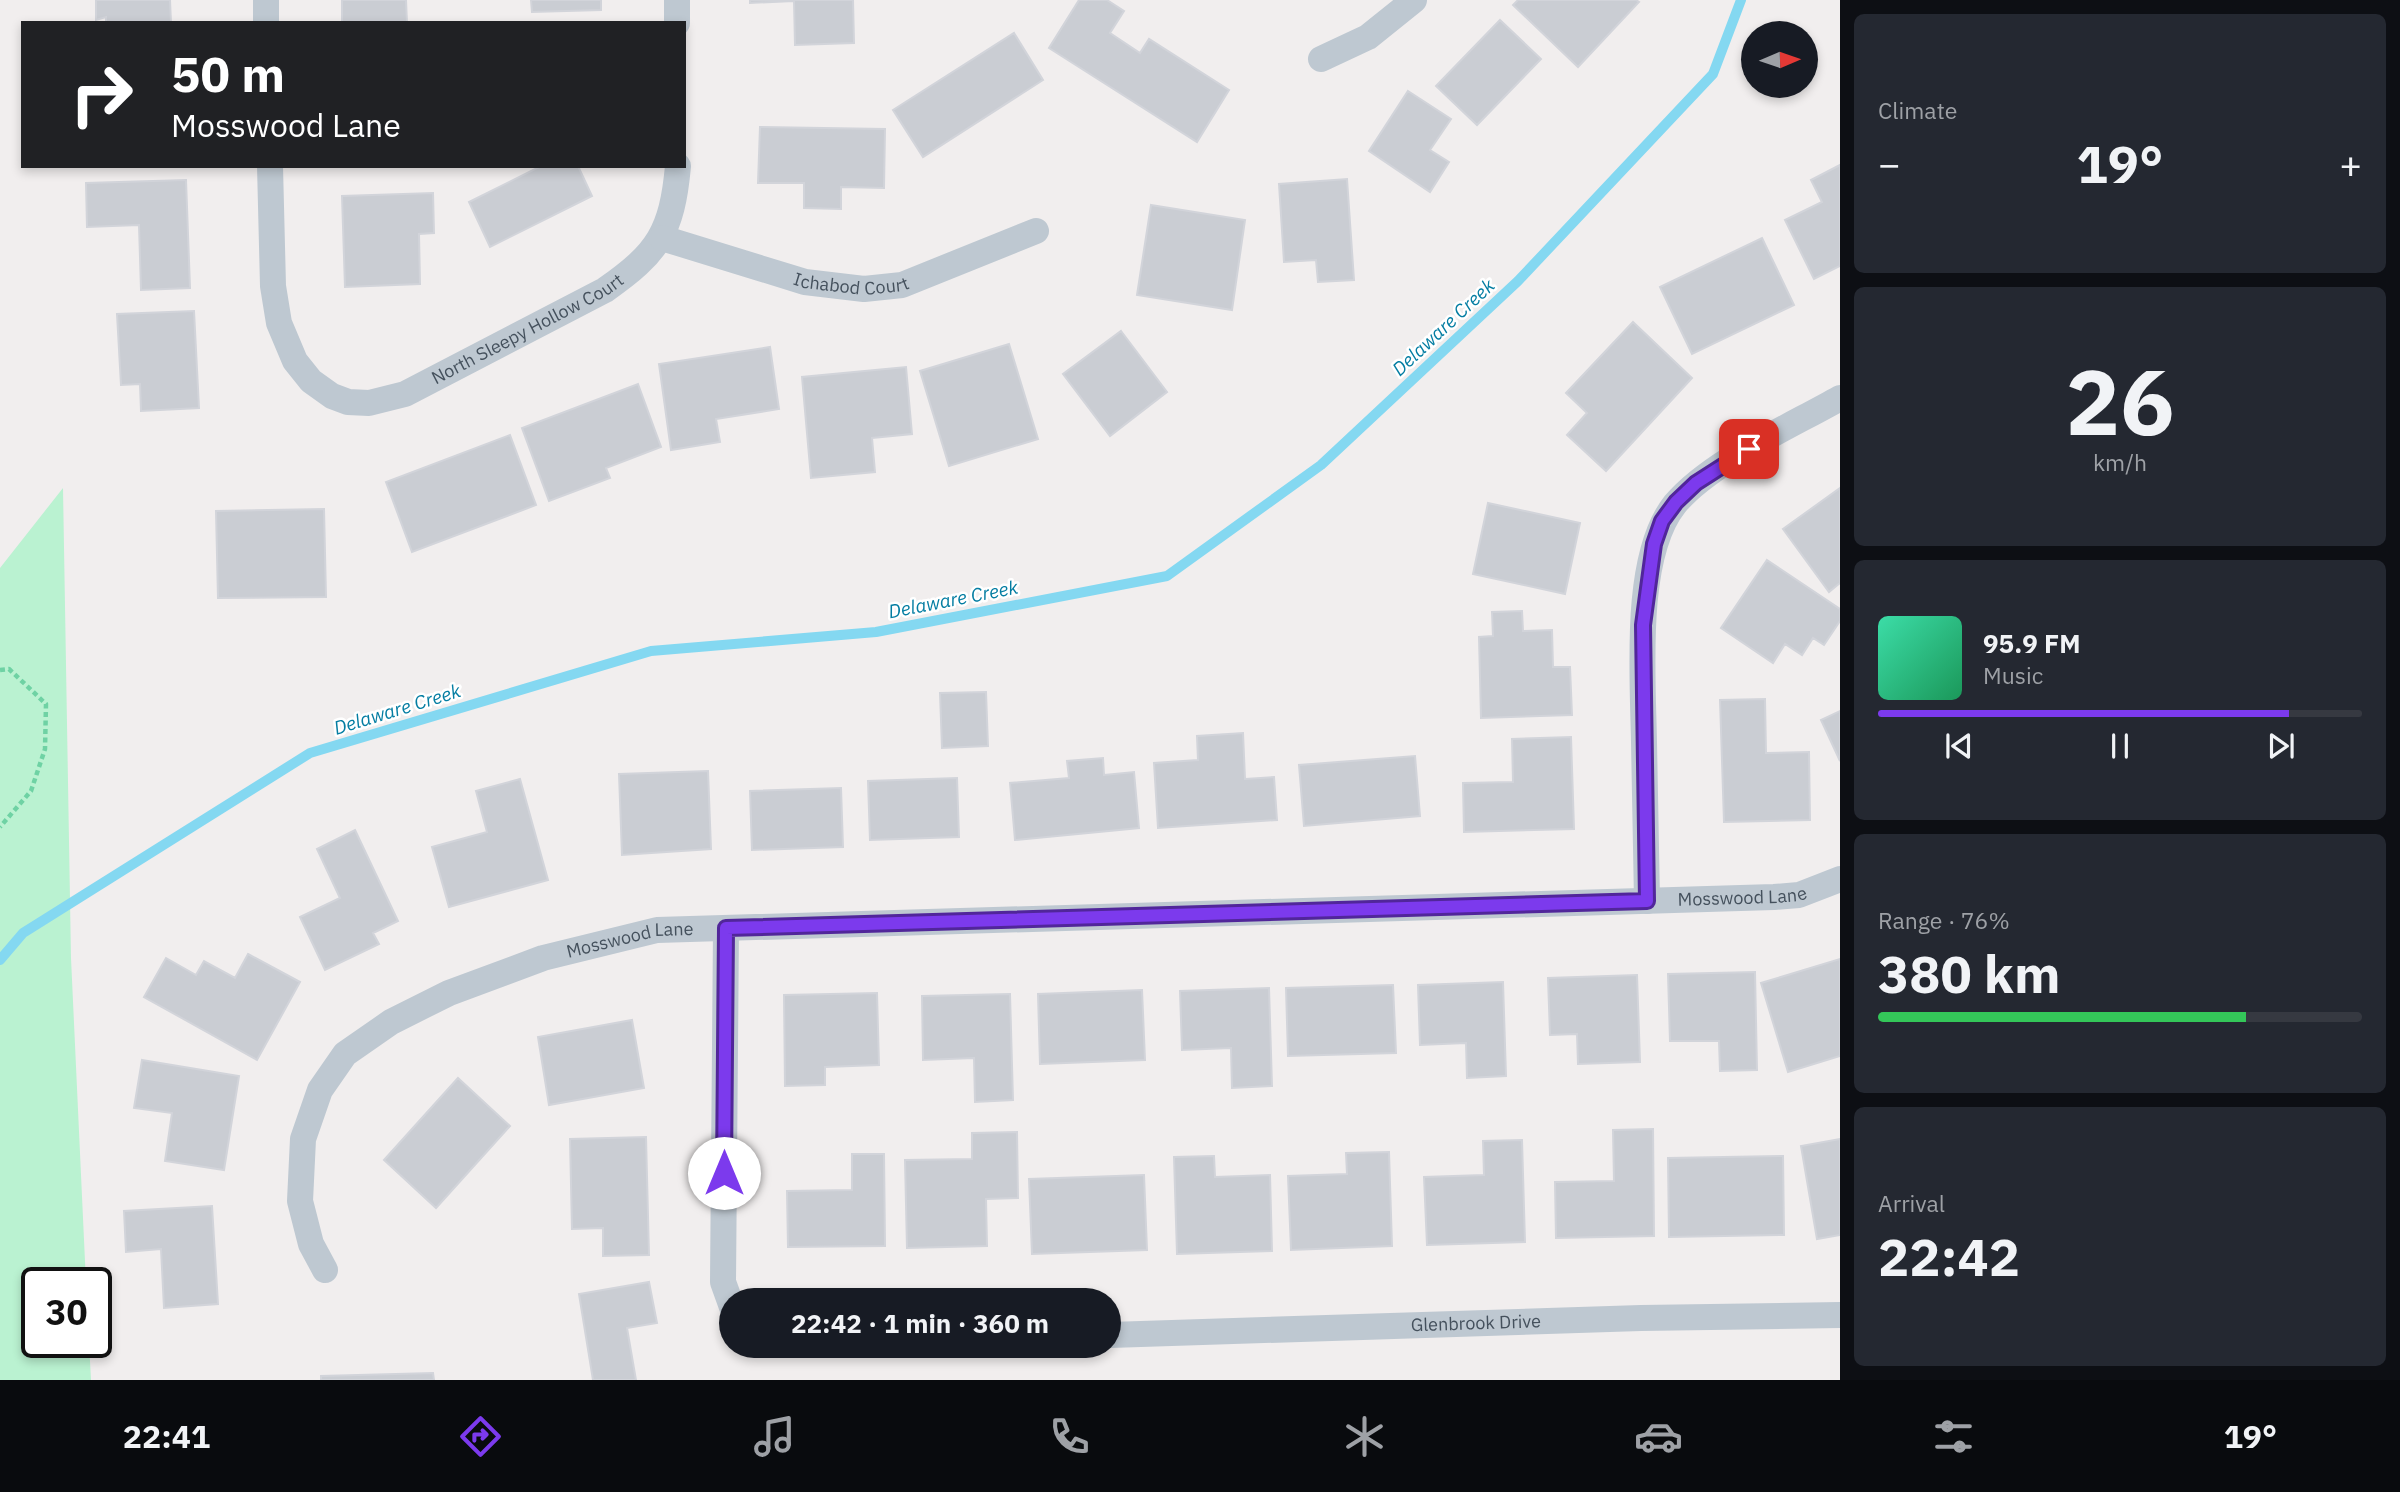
<!DOCTYPE html>
<html lang="en">
<head>
<meta charset="utf-8">
<style>
  body { margin:0; font-family:"IBM Plex Sans",sans-serif; background:#242831; color:#f1f3f6; height:100vh; display:flex; flex-direction:column; font-size:26px; white-space:nowrap }
  * { box-sizing:border-box; margin:0 }
  p { font-size:23px; color:#9ea1a6 }
  .icon { flex:none; width:38px; height:38px; fill:none; stroke:currentColor; stroke-width:2; stroke-linecap:round; stroke-linejoin:round }
  .map { position:relative; flex:1; overflow:hidden }
  .panel { display:flex; flex-direction:column; gap:14px; padding:14px; background:#0d0f14; width:560px }
  .panel>* { flex:none }
  .hud { position:absolute; left:21px; top:21px; width:665px; height:147px; border-radius:0px; box-shadow:0 4px 10px #0003; background:#202124; color:#fff; overflow:hidden }
  .needle { width:46px; rotate:88deg }
  .tools { position:absolute; left:1741px; top:21px; display:grid; gap:14px }
  .tools a { display:grid; place-items:center; width:77px; height:77px; border-radius:50%; background:#171b24; box-shadow:0 4px 10px #0003; font-size:35px }
  .speed { position:absolute; left:21px; top:1267px; display:flex; gap:14px; font-size:35px; font-weight:700; text-align:center }
  .speed>* { display:grid; place-content:center; width:91px; height:91px; border-radius:50%; background:#171b24; box-shadow:0 4px 10px #0003; line-height:1 }
  .speed .limit { border:4px solid #111; border-radius:10px; background:#fff; color:#111 }
  .pin { position:absolute; display:grid; place-items:center; width:60px; height:60px; color:#fff; margin:-30px; border-radius:14px; box-shadow:0 4px 10px #0006 }
  .me { position:absolute; width:77px; margin:-38px; rotate:0deg; stroke-linejoin:round; filter:drop-shadow(0 0 5px #0008) }
  .turn { display:flex; align-items:center; gap:24px; height:147px; padding:0 35px; font-size:32px }
  .turn .icon { width:91px; height:91px; stroke-width:2.5 }
  .turn b { display:block; font-size:49px; line-height:60px }
  .big { font-size:52px; font-weight:700; line-height:1.1 }
  .panel .tile { flex:1; display:flex; flex-direction:column; justify-content:center; gap:10px; min-width:0; padding:0 24px; border-radius:10px; background:#242831 }
  .panel .dial { align-items:center; gap:0 }
  .dial b { font-size:91px; line-height:1 }
  .song { display:flex; align-items:center; gap:21px }
  .cover { width:84px; height:84px; border-radius:10px; background:linear-gradient(135deg,hsl(160 70% 55%),hsl(150 70% 35%)) }
  .played { height:7px; border-radius:4px; background:linear-gradient(90deg,#7c3aed 85%,#363941 85%) }
  .keys { display:flex; justify-content:space-around; direction:ltr }
  .heat { display:flex; justify-content:space-between; align-items:center; font-size:38px; direction:ltr }
  .charge { height:10px; border-radius:5px; background:linear-gradient(90deg,#34c759 76%,#363941 0) }
  .trip { position:absolute; left:719px; top:1288px; width:402px; height:70px; border-radius:35px; background:#171b24; box-shadow:0 4px 10px #0003; font-weight:700; line-height:70px; text-align:center }
  .dock { display:flex; height:112px; justify-content:space-around; align-items:center; background:#090b0e; color:#9ea1a6 }
  .dock .icon { width:49px; height:49px }
  .dock .current { color:#7c3aed }
  .dock b { font-size:32px; color:#f1f3f6 }
  main { display:flex; flex:1; min-height:0 }
  .map>svg:first-child { display:block }
</style>
</head>
<body>
<main>
<div class="map">
<svg width="1840" height="1380" viewBox="0 0 1840 1380">
  <rect width="100%" height="100%" fill="#f1eeee"/>
  <path fill="#baf2d1" d="M 63,488 L 71,958 L 86,1283 L 37,1283 L 37,1342 L 89,1342 L 91,1380 L 0,1380 L 0,568 Z"/>
  <g fill="none" stroke-linecap="round" stroke-linejoin="round">
    <path stroke="#84d8f1" stroke-width="10" d="M 0,960 L 23,933 L 310,753 L 651,651 L 876,632 L 1167,576 L 1321,465 L 1518,281 L 1713,74 L 1741,0"/>
  </g>
  <path fill="#cacdd3" stroke="#d2d4da" stroke-width="2" d="M 96,0 L 170,0 L 171,23 L 106,23 L 106,17 L 96,20 Z
    M 342,0 L 406,0 L 407,23 L 342,23 Z
    M 531,0 L 601,0 L 601,10 L 532,12 Z
    M 750,0 L 853,0 L 854,43 L 795,45 L 794,1 L 750,3 Z
    M 1079,0 L 1107,0 L 1124,11 L 1110,33 L 1140,53 L 1149,39 L 1229,90 L 1197,142 L 1049,48 Z
    M 1518,0 L 1636,0 L 1639,2 L 1578,67 L 1513,5 Z
    M 1500,20 L 1541,59 L 1477,125 L 1436,86 Z
    M 1014,33 L 1043,80 L 923,157 L 893,110 Z
    M 1408,91 L 1451,119 L 1430,150 L 1449,162 L 1430,192 L 1369,151 Z
    M 760,127 L 885,129 L 884,188 L 841,187 L 841,209 L 804,208 L 804,183 L 758,183 Z
    M 1840,165 L 1840,266 L 1814,279 L 1785,220 L 1822,202 L 1811,180 Z
    M 541,166 L 578,166 L 592,196 L 490,247 L 469,202 Z
    M 1347,179 L 1354,280 L 1318,282 L 1316,260 L 1284,262 L 1279,184 Z
    M 186,180 L 190,288 L 141,290 L 139,225 L 87,227 L 86,183 Z
    M 433,193 L 434,233 L 419,234 L 420,284 L 345,287 L 342,196 Z
    M 1151,205 L 1245,220 L 1232,310 L 1137,295 Z
    M 1762,238 L 1794,305 L 1692,354 L 1660,287 Z
    M 194,311 L 199,408 L 141,411 L 140,384 L 121,385 L 117,314 Z
    M 1633,322 L 1692,378 L 1606,471 L 1567,435 L 1587,413 L 1566,393 Z
    M 1121,331 L 1167,392 L 1110,436 L 1063,374 Z
    M 1009,344 L 1038,439 L 949,466 L 920,371 Z
    M 770,347 L 779,409 L 716,419 L 720,442 L 671,450 L 659,364 Z
    M 906,367 L 912,434 L 872,438 L 875,472 L 811,478 L 802,377 Z
    M 638,384 L 661,447 L 606,468 L 610,478 L 549,501 L 522,428 Z
    M 510,435 L 536,505 L 412,552 L 386,482 Z
    M 1840,488 L 1840,583 L 1829,592 L 1783,529 Z
    M 1488,503 L 1580,523 L 1565,594 L 1473,574 Z
    M 324,509 L 326,597 L 218,598 L 216,511 Z
    M 1767,560 L 1840,609 L 1840,621 L 1824,645 L 1813,638 L 1802,655 L 1785,644 L 1773,663 L 1721,628 Z
    M 1522,611 L 1523,631 L 1552,630 L 1553,667 L 1570,667 L 1572,715 L 1481,718 L 1479,637 L 1493,636 L 1492,612 Z
    M 986,692 L 988,746 L 942,748 L 940,693 Z
    M 1765,699 L 1766,753 L 1809,752 L 1810,820 L 1724,822 L 1720,700 Z
    M 1840,711 L 1840,761 L 1821,720 Z
    M 1243,733 L 1245,779 L 1274,777 L 1277,820 L 1158,828 L 1154,763 L 1198,760 L 1197,736 Z
    M 1571,737 L 1574,829 L 1464,832 L 1463,783 L 1513,782 L 1512,739 Z
    M 1415,756 L 1420,816 L 1304,826 L 1299,765 Z
    M 1103,758 L 1104,775 L 1134,772 L 1139,828 L 1015,840 L 1010,783 L 1069,778 L 1067,761 Z
    M 708,771 L 711,849 L 622,855 L 619,774 Z
    M 957,778 L 959,837 L 870,840 L 868,781 Z
    M 520,779 L 548,880 L 449,907 L 432,847 L 487,832 L 476,791 Z
    M 841,788 L 843,847 L 752,850 L 750,791 Z
    M 355,830 L 398,921 L 373,933 L 379,944 L 325,970 L 300,917 L 340,898 L 317,849 Z
    M 248,954 L 300,982 L 257,1060 L 144,997 L 166,958 L 196,975 L 204,961 L 235,978 Z
    M 1840,959 L 1840,1056 L 1788,1072 L 1761,983 Z
    M 1755,972 L 1757,1070 L 1720,1071 L 1719,1041 L 1670,1041 L 1668,974 Z
    M 1637,975 L 1640,1062 L 1578,1064 L 1577,1034 L 1550,1035 L 1548,978 Z
    M 1503,982 L 1506,1076 L 1467,1078 L 1466,1043 L 1420,1045 L 1418,985 Z
    M 1393,985 L 1396,1053 L 1288,1056 L 1286,988 Z
    M 1269,988 L 1272,1086 L 1232,1088 L 1231,1048 L 1182,1050 L 1180,991 Z
    M 1142,990 L 1145,1060 L 1040,1064 L 1038,994 Z
    M 877,993 L 879,1065 L 825,1067 L 825,1085 L 785,1086 L 784,995 Z
    M 1010,994 L 1013,1100 L 975,1102 L 974,1058 L 923,1060 L 922,996 Z
    M 632,1020 L 644,1088 L 549,1105 L 538,1037 Z
    M 142,1060 L 239,1076 L 224,1170 L 165,1161 L 172,1113 L 134,1108 Z
    M 458,1078 L 510,1126 L 436,1208 L 384,1160 Z
    M 1653,1129 L 1654,1236 L 1556,1238 L 1555,1182 L 1614,1181 L 1613,1130 Z
    M 1017,1132 L 1018,1198 L 986,1199 L 987,1246 L 907,1248 L 905,1160 L 972,1159 L 972,1133 Z
    M 646,1137 L 649,1255 L 603,1256 L 603,1228 L 572,1229 L 570,1139 Z
    M 1840,1139 L 1840,1235 L 1817,1239 L 1801,1146 Z
    M 1522,1140 L 1525,1242 L 1427,1245 L 1424,1177 L 1484,1175 L 1483,1141 Z
    M 1389,1152 L 1392,1246 L 1291,1250 L 1288,1176 L 1347,1174 L 1346,1153 Z
    M 852,1154 L 884,1154 L 885,1246 L 788,1247 L 787,1191 L 852,1190 Z
    M 1214,1156 L 1215,1177 L 1270,1175 L 1272,1251 L 1177,1254 L 1174,1157 Z
    M 1783,1156 L 1784,1235 L 1669,1237 L 1668,1158 Z
    M 1144,1175 L 1147,1250 L 1032,1254 L 1029,1179 Z
    M 212,1206 L 218,1304 L 164,1308 L 161,1249 L 126,1252 L 124,1211 Z
    M 649,1282 L 657,1323 L 627,1328 L 636,1380 L 593,1380 L 579,1294 Z
    M 433,1373 L 434,1380 L 321,1380 L 321,1376 Z"/>
  <g fill="none" stroke-linecap="round" stroke-linejoin="round">
    <path stroke="#6fd2a4" stroke-width="4.5" stroke-dasharray="5 3.5" stroke-linecap="butt" d="M 0,670 L 9,669 L 46,704 L 45,749 L 31,791 L 0,827"/>
    <g stroke="#bec8d1" stroke-width="26">
      <path d="M 266,0 L 266,23"/>
      <path d="M 677,0 L 677,23"/>
      <path d="M 1321,59 L 1368,37 L 1414,0"/>
      <path id="s1" d="M 270,166 L 273,286 L 279,323 L 295,361 L 311,381 L 332,396 L 348,402 L 369,403 L 405,394 L 605,290 C 658,253 672,232 678,166"/>
      <path id="s2" d="M 662,238 L 805,282 L 864,289 L 902,285 L 1036,231"/>
      <path d="M 1647,901 C 1646,848 1645,795 1644,742 C 1643,677 1633,556 1675,504 C 1710,462 1791,426 1840,398"/>
      <path d="M 726,928 L 723,1282 L 732,1307"/>
      <path id="s3" d="M 325,1270 L 311,1244 L 300,1201 L 303,1139 L 320,1090 L 345,1054 L 391,1022 L 449,993 L 543,958 L 657,930 L 1774,897 L 1799,895 L 1840,879"/>
      <path id="s4" d="M 1110,1335 L 1641,1318 L 1840,1315"/>
    </g>
  </g>
  <g fill="none" stroke-linecap="round" stroke-linejoin="round">
    <defs>
      <path id="route" d="M 724,1173 L 726,928 L 1647,901 L 1643,625 L 1654,544 L 1662,521 L 1676,502 L 1696,483 L 1749,449"/>
    </defs>
    <use href="#route" stroke="#51269a" stroke-width="18"/>
    <use href="#route" stroke="#7c3aed" stroke-width="12"/>
  </g>
  <g text-anchor="middle" stroke-width="5" stroke-linejoin="round" paint-order="stroke">
    <g font-size="18" fill="#45515d" stroke="#fff">
      <text dy="6" stroke="none"><textPath href="#s2" startOffset="196">Ichabod Court</textPath></text>
      <text dy="6" stroke="none"><textPath href="#s1" startOffset="464">North Sleepy Hollow Court</textPath></text>
      <text dy="6" stroke="none"><textPath href="#s3" startOffset="1656">Mosswood Lane</textPath></text>
      <text dy="6" stroke="none"><textPath href="#s3" startOffset="542">Mosswood Lane</textPath></text>
      <text dy="6" stroke="none"><textPath href="#s4" startOffset="366">Glenbrook Drive</textPath></text>
    </g>
    <g font-size="19" font-style="italic" fill="#047da2" stroke="#fff">
      <text transform="translate(1443 327) rotate(-43)" y="7">Delaware Creek</text>
      <text transform="translate(953 599) rotate(-11)" y="7">Delaware Creek</text>
      <text transform="translate(397 709) rotate(-17)" y="7">Delaware Creek</text>
    </g>
  </g>
</svg>
<div class="tools">
<a><svg class="needle" viewBox="-14 -14 28 28"><path d="M0-13l5 13h-10z" fill="#e53935"/><path d="M0 13l5-13h-10z" fill="#9ea1a6"/></svg></a>
</div>
<div class="speed"><div class="limit">30</div></div>
<div class="pin" style="left:1749px;top:449px;background:#d93025"><svg class="icon" aria-label="arrive" viewBox="0 0 24 24"><path d="M6 21V4h12l-3 4 3 4H6"/></svg></div>
<svg class="me" style="left:724px;top:1173px" viewBox="-20 -20 40 40"><circle r="19" fill="#fff"/><path d="M0-13L10 11 0 6-10 11z" fill="#7c3aed"/></svg>
<div class="trip">22:42 · 1 min · 360 m</div>
<div class="hud">
<div class="turn"><svg class="icon" aria-label="right" viewBox="0 0 24 24"><path d="M7 20v-9h11M14 6l5 5-5 5"/></svg><div><b>50 m</b>Mosswood Lane</div></div>
</div>
</div>
<section class="panel">
<div class="tile"><p>Climate</p>
<div class="heat"><a>−</a><b class="big">19°</b><a>+</a></div>
</div>
<div class="tile dial"><b>26</b><p>km/h</p></div>
<div class="tile">
<div class="song"><i class="cover"></i><div><b>95.9 FM</b><p>Music</p></div></div>
<div class="played"></div>
<div class="keys"><svg class="icon" aria-label="previous" viewBox="0 0 24 24"><path d="M18 5L8 12l10 7zM5 5v14"/></svg><svg class="icon" aria-label="pause" viewBox="0 0 24 24"><path d="M8 5v14M16 5v14"/></svg><svg class="icon" aria-label="next" viewBox="0 0 24 24"><path d="M6 5l10 7-10 7zM19 5v14"/></svg></div>
</div>
<div class="tile"><p>Range · 76%</p><b class="big">380 km</b><div class="charge"></div></div>
<div class="tile"><p>Arrival</p><b class="big">22:42</b></div>
</section>
</main>
<nav class="dock">
<b>22:41</b>
<svg class="icon current" aria-label="directions" viewBox="0 0 24 24"><path d="M12 3l9 9-9 9-9-9zM9 14v-3h6M13 9l2 2-2 2"/></svg>
<svg class="icon" aria-label="music" viewBox="0 0 24 24"><path d="M9 18V5l10-2v13"/><circle cx="6" cy="18" r="3"/><circle cx="16" cy="16" r="3"/></svg>
<svg class="icon" aria-label="phone" viewBox="0 0 24 24"><path d="M5 4h4l2 5-3 2q2 4 5 5l2-3 5 2v4C11 20 4 13 5 4z"/></svg>
<svg class="icon" aria-label="climate" viewBox="0 0 24 24"><path d="M12 3v18M4 7l16 10M4 17L20 7"/></svg>
<svg class="icon" aria-label="car" viewBox="0 0 24 24"><path d="M5 17H2v-5l4-1 3-4h7l3 4 3 1v5h-3M9 17h6M6 11h13"/><circle cx="7" cy="17" r="2"/><circle cx="17" cy="17" r="2"/></svg>
<svg class="icon" aria-label="filters" viewBox="0 0 24 24"><path d="M4 7h16M4 17h16"/><circle cx="9" cy="7" r="2"/><circle cx="15" cy="17" r="2"/></svg>
<b>19°</b>
</nav>
</body>
</html>
